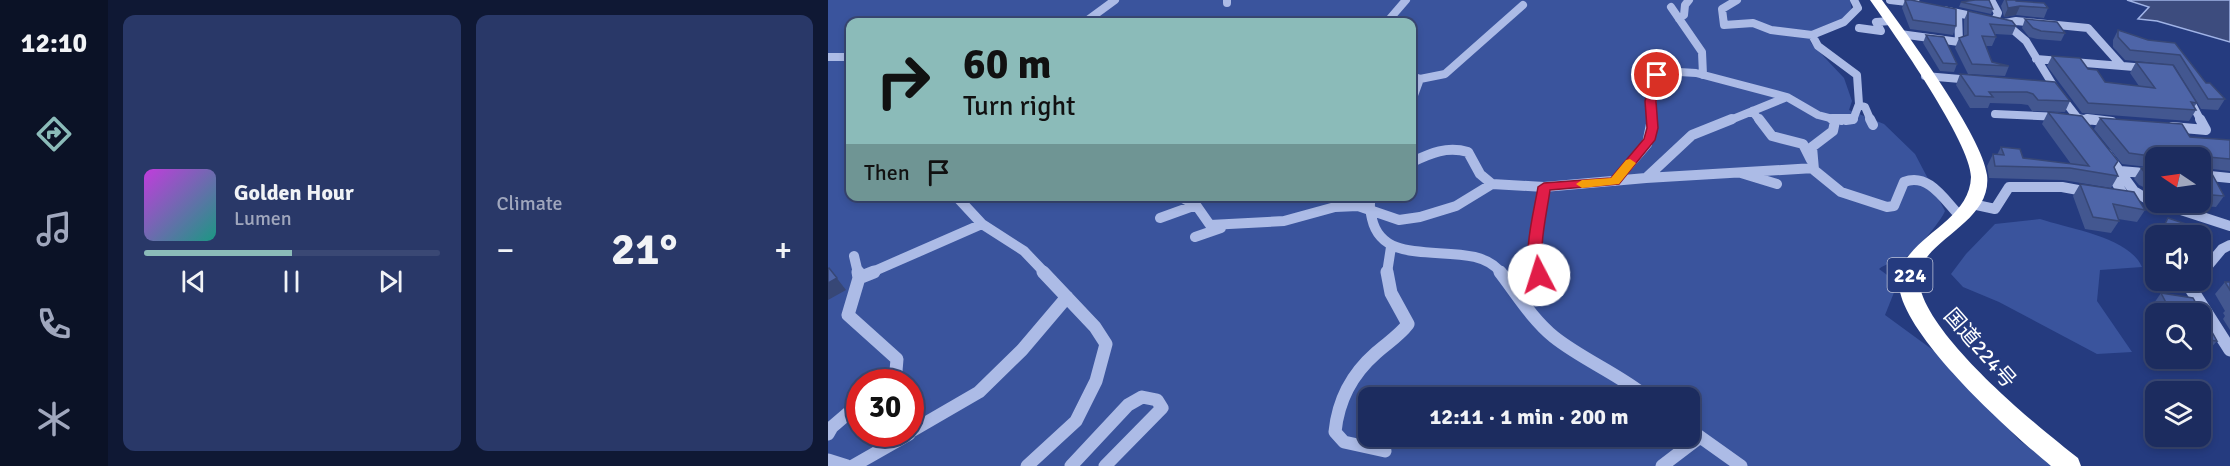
<!DOCTYPE html>
<html lang="en">
<head>
<meta charset="utf-8">
<style>
  body { margin:0; font-family:Signika,"Noto Sans JP",sans-serif; background:#293868; color:#f1f3f6; height:100vh; display:flex; flex-direction:column; font-size:22px; white-space:nowrap }
  * { box-sizing:border-box; margin:0 }
  p { font-size:20px; color:#a0a7bd }
  .icon { flex:none; width:33px; height:33px; fill:none; stroke:currentColor; stroke-width:2; stroke-linecap:round; stroke-linejoin:round }
  .map { position:relative; flex:1; overflow:hidden }
  .side { display:flex; flex-direction:column; gap:15px; padding:15px; background:#0f1834; width:720px }
  .side>* { flex:none }
  .top-card { position:absolute; left:18px; top:18px; width:570px; height:183px; border-radius:12px; box-shadow:0 3px 9px #0003,0 0 0 2px #3a4874; background:#8bbbb9; color:#111; overflow:hidden }
  .needle { width:39px; rotate:283deg }
  .fabs { position:absolute; left:1317px; top:147px; display:grid; gap:12px }
  .fabs a { display:grid; place-items:center; width:66px; height:66px; border-radius:12px; background:#1c2c5f; box-shadow:0 3px 9px #0003,0 0 0 2px #3a4874; font-size:30px }
  .speed { position:absolute; left:18px; top:369px; display:flex; gap:12px; font-size:30px; font-weight:700; text-align:center }
  .speed>* { display:grid; place-content:center; width:78px; height:78px; border-radius:50%; background:#1c2c5f; box-shadow:0 3px 9px #0003,0 0 0 2px #3a4874; line-height:1 }
  .speed .limit { border:9px solid #d22; background:#fff; color:#111 }
  .pin { position:absolute; display:grid; place-items:center; width:51px; height:51px; color:#fff; margin:-26px; border:3px solid #fff; border-radius:50%; box-shadow:0 2px 6px #0007 }
  .me { position:absolute; width:66px; margin:-33px; rotate:355deg; stroke-linejoin:round; filter:drop-shadow(0 0 4px #0008) }
  .turn { display:flex; align-items:center; gap:21px; height:126px; padding:0 18px; font-size:27px }
  .turn .icon { width:78px; height:78px; stroke-width:2.5 }
  .turn b { display:block; font-size:42px; line-height:51px }
  .then { display:flex; align-items:center; height:57px; padding:0 18px; background:#0003; gap:12px; font-size:22px }
  .big { font-size:45px; font-weight:700; line-height:1.1 }
  .side .widget { flex:1; display:flex; flex-direction:column; justify-content:center; gap:9px; min-width:0; padding:0 21px; border-radius:12px; background:#293868 }
  .song { display:flex; align-items:center; gap:18px }
  .cover { width:72px; height:72px; border-radius:9px; background:linear-gradient(135deg,hsl(290 70% 55%),hsl(170 70% 35%)) }
  .played { height:6px; border-radius:3px; background:linear-gradient(90deg,#8bbbb9 50%,#3a4874 50%) }
  .keys { display:flex; justify-content:space-around; direction:ltr }
  .heat { display:flex; justify-content:space-between; align-items:center; font-size:33px; direction:ltr }
  .side .tiles { flex:1; display:grid; gap:15px; grid-template-columns:repeat(2,1fr) }
  .trip { position:absolute; left:530px; top:387px; width:342px; height:60px; border-radius:12px; background:#1c2c5f; box-shadow:0 3px 9px #0003,0 0 0 2px #3a4874; font-weight:700; line-height:60px; text-align:center }
  main { display:flex; flex:1; min-height:0 }
  .menu { display:flex; flex-direction:column; width:108px; justify-content:space-around; align-items:center; background:#0b1226; color:#a0a7bd }
  .menu .icon { width:42px; height:42px }
  .menu .current { color:#8bbbb9 }
  .menu b { font-size:27px; color:#f1f3f6 }
  .map>svg:first-child { display:block }
</style>
</head>
<body>
<main>
<nav class="menu">
<b>12:10</b>
<svg class="icon current" aria-label="directions" viewBox="0 0 24 24"><path d="M12 3l9 9-9 9-9-9zM9 14v-3h6M13 9l2 2-2 2"/></svg>
<svg class="icon" aria-label="music" viewBox="0 0 24 24"><path d="M9 18V5l10-2v13"/><circle cx="6" cy="18" r="3"/><circle cx="16" cy="16" r="3"/></svg>
<svg class="icon" aria-label="phone" viewBox="0 0 24 24"><path d="M5 4h4l2 5-3 2q2 4 5 5l2-3 5 2v4C11 20 4 13 5 4z"/></svg>
<svg class="icon" aria-label="climate" viewBox="0 0 24 24"><path d="M12 3v18M4 7l16 10M4 17L20 7"/></svg>
</nav>
<section class="side">
<div class="tiles">
<div class="widget">
<div class="song"><i class="cover"></i><div><b>Golden Hour</b><p>Lumen</p></div></div>
<div class="played"></div>
<div class="keys"><svg class="icon" aria-label="previous" viewBox="0 0 24 24"><path d="M18 5L8 12l10 7zM5 5v14"/></svg><svg class="icon" aria-label="pause" viewBox="0 0 24 24"><path d="M8 5v14M16 5v14"/></svg><svg class="icon" aria-label="next" viewBox="0 0 24 24"><path d="M6 5l10 7-10 7zM19 5v14"/></svg></div>
</div>
<div class="widget"><p>Climate</p>
<div class="heat"><a>−</a><b class="big">21°</b><a>+</a></div>
</div>
</div>
</section>
<div class="map">
<svg width="1402" height="466" viewBox="0 0 1402 466">
  <rect width="100%" height="100%" fill="#253b7f"/>
  <path fill="#3a549d" fill-rule="evenodd" d="M 0,0 L 1022,0 L 1024,11 L 1020,17 L 981,37 L 983,43 L 1016,78 L 1024,101 L 1021,110 L 1056,124 L 1087,154 L 1117,211 C 1112,223 1084,256 1073,260 C 1064,264 1058,263 1051,269 L 1066,280 L 1067,290 L 1057,315 L 1109,353 L 1191,440 L 1226,466 L 0,466 ZM 22,22 L 584,22 L 584,196 L 22,196 ZM 32,382 L 82,382 L 82,434 L 32,434 ZM 540,398 L 861,398 L 861,436 L 540,436 Z
    M 1212,219 C 1242,229 1301,237 1314,267 L 1272,270 L 1269,301 L 1304,352 L 1269,354 L 1171,302 L 1135,287 L 1123,274 L 1138,254 L 1167,224 Z"/>
  <path fill="#3d4c7e" stroke="#a0b3e6" stroke-width="1.5" d="M 1299,0 L 1402,0 L 1402,42 L 1329,21 L 1310,19 L 1321,7 Z"/>
  <g fill="none" stroke-linecap="round" stroke-linejoin="round">
    <path stroke="#acbbe6" stroke-width="8" d="M 399,0 L 399,3
      M 909,0 L 894,9 L 896,25 L 925,23 L 943,30 L 984,35
      M 1062,0 L 1088,3
      M 1163,0 L 1170,13 L 1167,20
      M 843,7 L 874,52 L 875,75
      M 1115,10 L 1153,18
      M 851,19 L 856,15 L 857,5 L 861,0
      M 257,22 L 287,0
      M 559,22 L 578,0
      M 1177,23 L 1198,41 L 1228,90 L 1252,121
      M 1177,23 L 1188,21 L 1260,28 L 1294,66 L 1208,59
      M 1031,28 L 1053,31 L 1048,22 L 1063,21
      M 1072,34 L 1131,42 L 1130,14
      M 0,57 L 22,57
      M 1294,66 L 1318,68
      M 584,76 L 592,79 L 584,101
      M 1097,76 L 1144,80
      M 592,79 L 617,74 L 695,5
      M 1362,100 L 1373,121
      M 1031,105 L 1037,107 L 1043,121
      M 924,111 L 932,121
      M 1167,114 L 1233,117
      M 1248,118 L 1272,121
      M 824,121 L 825,85 L 834,71 L 868,73 L 959,97
      M 900,121 L 959,97 L 990,115 L 1013,121
      M 1018,121 L 1025,120 L 1031,104 L 1029,75 L 990,46 L 984,35 L 1016,22 L 1030,8 L 1026,0"/>
    <path stroke="#acbbe6" stroke-width="10" d="M 931,119 L 944,136 L 975,144 L 983,160
      M 1004,119 L 1025,119
      M 1042,119 L 1045,125
      M 1250,119 L 1256,126
      M 1259,119 L 1284,122
      M 1007,121 L 1005,131 L 984,147 L 986,170 L 1013,192 L 1059,207 L 1066,206 L 1076,182 C 1101,172 1117,201 1132,216
      M 1344,127 L 1378,130 L 1372,119
      M 1279,154 L 1306,191 L 1319,199 L 1402,226
      M 584,162 C 603,153 619,146 640,152 L 652,174 L 664,184 L 716,187 L 818,178 L 864,135 L 904,119
      M 1292,171 L 1328,174
      M 913,173 L 949,184
      M 1372,175 L 1402,178
      M 818,178 L 986,168
      M 787,181 L 819,144 L 824,119
      M 128,196 L 154,224 L 196,251 L 217,273
      M 351,196 L 368,205 L 382,225 L 456,221 L 507,207 L 530,206 L 571,220 L 592,217 L 628,206 L 664,184
      M 543,196 C 541,205 542,210 544,219 C 557,276 645,234 673,273
      M 1291,197 L 1297,197 L 1286,179 L 1296,178
      M 1144,204 L 1167,209 L 1181,187 L 1234,187 L 1261,192
      M 332,218 L 368,205
      M 367,237 L 393,228
      M 26,256 L 30,273
      M 42,273 L 154,224
      M 559,273 L 563,247
      M 710,273 L 707,245 L 716,187
      M 1374,273 L 1394,249 L 1402,245"/>
    <path stroke="#acbbe6" stroke-width="13" d="M 30,272 L 31,278 L 20,315 L 69,359 L 68,371 L 55,382
      M 672,272 C 689,294 704,319 726,337 C 755,360 791,374 820,398
      M 710,272 L 711,275
      M 1372,275 L 1375,272
      M 31,278 L 46,272
      M 1368,280 L 1362,287 L 1402,350
      M 861,429 L 913,466
      M 82,432 L 151,392 L 194,350 L 239,297
      M 0,434 L 4,427 L 32,403
      M 557,451 L 516,442 L 507,432 C 510,401 524,374 548,353 C 559,343 571,336 580,324 L 563,293 L 559,272
      M 0,460 L 19,466
      M 25,466 L 81,434
      M 199,466 L 248,421 L 268,381 L 278,344 L 267,327 L 215,272
      M 243,466 L 300,405 L 314,397 L 329,400 L 334,408 L 277,466
      M 834,466 L 872,437"/>
    <path fill="#fff" fill-rule="evenodd" d="M 1042,0 L 1054,0 C 1079,34 1155,137 1159,175 C 1164,217 1112,234 1094,264 C 1067,313 1215,431 1250,458 L 1253,466 L 1223,466 C 1182,432 1084,344 1072,292 C 1069,278 1073,264 1082,254 C 1102,229 1142,213 1143,177 C 1143,143 1065,32 1042,0 Z"/>
  </g>
  <path fill="#435790" d="M 1077,0 L 1083,0 L 1128,26 L 1125,35 L 1082,29 L 1074,8 Z
    M 1176,0 L 1187,0 L 1188,1 L 1220,8 L 1216,18 L 1188,15 L 1176,17 L 1173,6 Z
    M 1133,2 L 1165,9 L 1163,14 L 1131,7 Z
    M 1140,11 L 1188,26 L 1184,35 L 1167,34 L 1168,37 L 1164,46 L 1158,46 L 1164,62 L 1181,66 L 1177,76 L 1140,74 L 1127,48 L 1131,38 L 1136,36 L 1136,20 Z
    M 1197,19 L 1237,33 L 1233,41 L 1209,39 L 1201,37 L 1194,28 Z
    M 1290,30 L 1320,40 L 1347,43 L 1378,83 L 1397,99 L 1390,110 L 1373,109 L 1346,65 L 1297,60 L 1285,47 L 1285,40 Z
    M 1098,35 L 1129,64 L 1126,72 L 1112,71 L 1095,43 Z
    M 1224,56 L 1260,69 L 1277,82 L 1311,86 L 1302,73 L 1308,62 L 1369,103 L 1366,107 L 1368,110 L 1361,121 L 1254,113 L 1219,66 Z
    M 1132,74 L 1242,101 L 1237,112 L 1204,111 L 1200,105 L 1193,104 L 1162,103 L 1160,108 L 1142,108 L 1128,85 Z
    M 1220,112 L 1286,167 L 1290,176 L 1283,188 L 1235,180 L 1161,178 L 1159,166 L 1165,154 L 1169,155 L 1173,147 L 1195,158 L 1243,164 L 1214,124 Z
    M 1272,118 L 1362,137 L 1402,140 L 1402,171 L 1375,168 L 1396,196 L 1388,207 L 1352,204 L 1351,202 L 1372,202 L 1372,158 L 1328,158 L 1328,168 L 1294,164 L 1266,129 Z
    M 1313,168 L 1328,169 L 1328,192 L 1322,190 L 1311,185 L 1306,179 Z
    M 1252,184 L 1317,210 L 1309,222 L 1290,219 L 1291,221 L 1283,233 L 1257,229 L 1245,196 Z
    M 1340,218 L 1368,236 L 1329,236 Z
    M 1328,238 L 1328,258 L 1320,254 Z
    M 1397,282 L 1402,282 L 1402,330 L 1395,319 L 1397,316 L 1395,313 L 1397,311 L 1387,294 Z
    M 1333,293 L 1365,298 L 1389,341 L 1378,353 L 1372,353 L 1372,314 L 1328,314 L 1324,306 Z"/>
  <path fill="#374776" d="M 1192,6 L 1188,15 L 1176,17 L 1180,8 Z
    M 1380,157 L 1372,168 L 1374,160 Z
    M 1,268 L 18,290 L 0,300 L 0,283 Z"/>
  <path fill="#4e65a8" stroke="#374776" stroke-width="1.5" d="M 1077,0 L 1083,0 L 1128,9 L 1128,26 L 1085,20 Z
    M 1147,0 L 1161,0 L 1165,9 L 1133,2 Z
    M 1178,0 L 1187,0 L 1188,1 L 1216,3 L 1220,8 L 1192,6 L 1180,8 Z
    M 1140,11 L 1184,21 L 1188,26 L 1162,24 L 1168,37 L 1154,36 L 1164,62 L 1181,66 L 1144,64 L 1131,38 L 1140,35 Z
    M 1197,19 L 1229,22 L 1237,33 L 1213,31 L 1205,28 Z
    M 1290,30 L 1320,40 L 1347,43 L 1378,83 L 1382,83 L 1397,99 L 1380,99 L 1352,55 L 1302,50 L 1290,37 Z
    M 1098,35 L 1116,37 L 1129,64 L 1115,63 Z
    M 1224,56 L 1252,58 L 1260,69 L 1269,70 L 1277,82 L 1327,88 L 1308,62 L 1345,65 L 1369,103 L 1363,102 L 1368,110 L 1260,103 Z
    M 1132,74 L 1227,82 L 1242,101 L 1210,100 L 1205,94 L 1199,92 L 1161,92 L 1165,97 L 1147,96 Z
    M 1220,112 L 1254,116 L 1290,161 L 1286,167 L 1290,176 L 1242,168 L 1167,166 L 1165,154 L 1176,155 L 1173,147 L 1192,149 L 1195,158 L 1261,166 Z
    M 1272,118 L 1354,124 L 1362,137 L 1402,140 L 1402,159 L 1380,157 L 1374,160 L 1373,168 L 1383,172 L 1396,196 L 1372,194 L 1372,158 L 1337,158 L 1301,153 Z
    M 1313,168 L 1328,169 L 1328,179 L 1318,174 Z
    M 1252,184 L 1306,192 L 1317,210 L 1285,204 L 1291,221 L 1265,217 Z
    M 1340,218 L 1370,228 L 1368,236 L 1331,236 Z
    M 1,268 L 9,278 L 0,283 L 0,269 Z
    M 1397,282 L 1402,282 L 1402,290 Z
    M 1333,293 L 1365,298 L 1389,341 L 1372,339 L 1372,314 L 1344,314 Z"/>
  <path fill="#e11d48" stroke="#92132f" stroke-width="1.5" d="M 825,72 L 834,75 L 828,101 L 830,128 L 827,140 L 791,184 L 722,190 C 719,213 708,256 718,275 L 716,279 L 705,279 C 693,257 706,212 710,187 L 716,183 L 783,178 L 816,139 L 819,128 L 817,101 Z"/>
  <path fill="#f59e0b" d="M 802,159 L 808,163 L 791,184 L 754,188 L 748,184 L 754,180 L 783,178 L 798,160 Z"/>
  <g text-anchor="middle" stroke-width="4.5" stroke-linejoin="round" paint-order="stroke">
    <rect fill="#253b7f" stroke="#bec4d9" stroke-width="1.5" x="1059.5" y="258" width="45" height="34" rx="4.5"/>
    <g font-size="20" font-weight="bold" fill="#fff">
      <text x="1082" y="282">224</text>
    </g>
    <g font-size="21" fill="#fff" stroke="#253b7f">
      <text transform="translate(1152 348) rotate(49)" y="7">国道224号</text>
    </g>
  </g>
</svg>
<div class="fabs">
<a><svg class="needle" viewBox="-14 -14 28 28"><path d="M0-13l5 13h-10z" fill="#e53935"/><path d="M0 13l5-13h-10z" fill="#a0a7bd"/></svg></a>
<a><svg class="icon" aria-label="sound" viewBox="0 0 24 24"><path d="M4 9h4l5-4v14l-5-4H4zM17 9q2 3 0 6"/></svg></a>
<a><svg class="icon" aria-label="search" viewBox="0 0 24 24"><circle cx="10" cy="10" r="6"/><path d="M15 15l6 6"/></svg></a>
<a><svg class="icon" aria-label="layers" viewBox="0 0 24 24"><path d="M12 4l9 5-9 5-9-5zM3 14l9 5 9-5"/></svg></a>
</div>
<div class="speed"><div class="limit">30</div></div>
<div class="pin" style="left:829px;top:75px;background:#d93025"><svg class="icon" aria-label="arrive" viewBox="0 0 24 24"><path d="M6 21V4h12l-3 4 3 4H6"/></svg></div>
<svg class="me" style="left:711px;top:275px" viewBox="-20 -20 40 40"><circle r="19" fill="#fff"/><path d="M0-13L10 11 0 6-10 11z" fill="#e11d48"/></svg>
<div class="trip">12:11 · 1 min · 200 m</div>
<div class="top-card">
<div class="turn"><svg class="icon" aria-label="right" viewBox="0 0 24 24"><path d="M7 20v-9h11M14 6l5 5-5 5"/></svg><div><b>60 m</b>Turn right</div></div>
<div class="then">Then<svg class="icon" aria-label="arrive" viewBox="0 0 24 24"><path d="M6 21V4h12l-3 4 3 4H6"/></svg></div>
</div>
</div>
</main>
</body>
</html>
